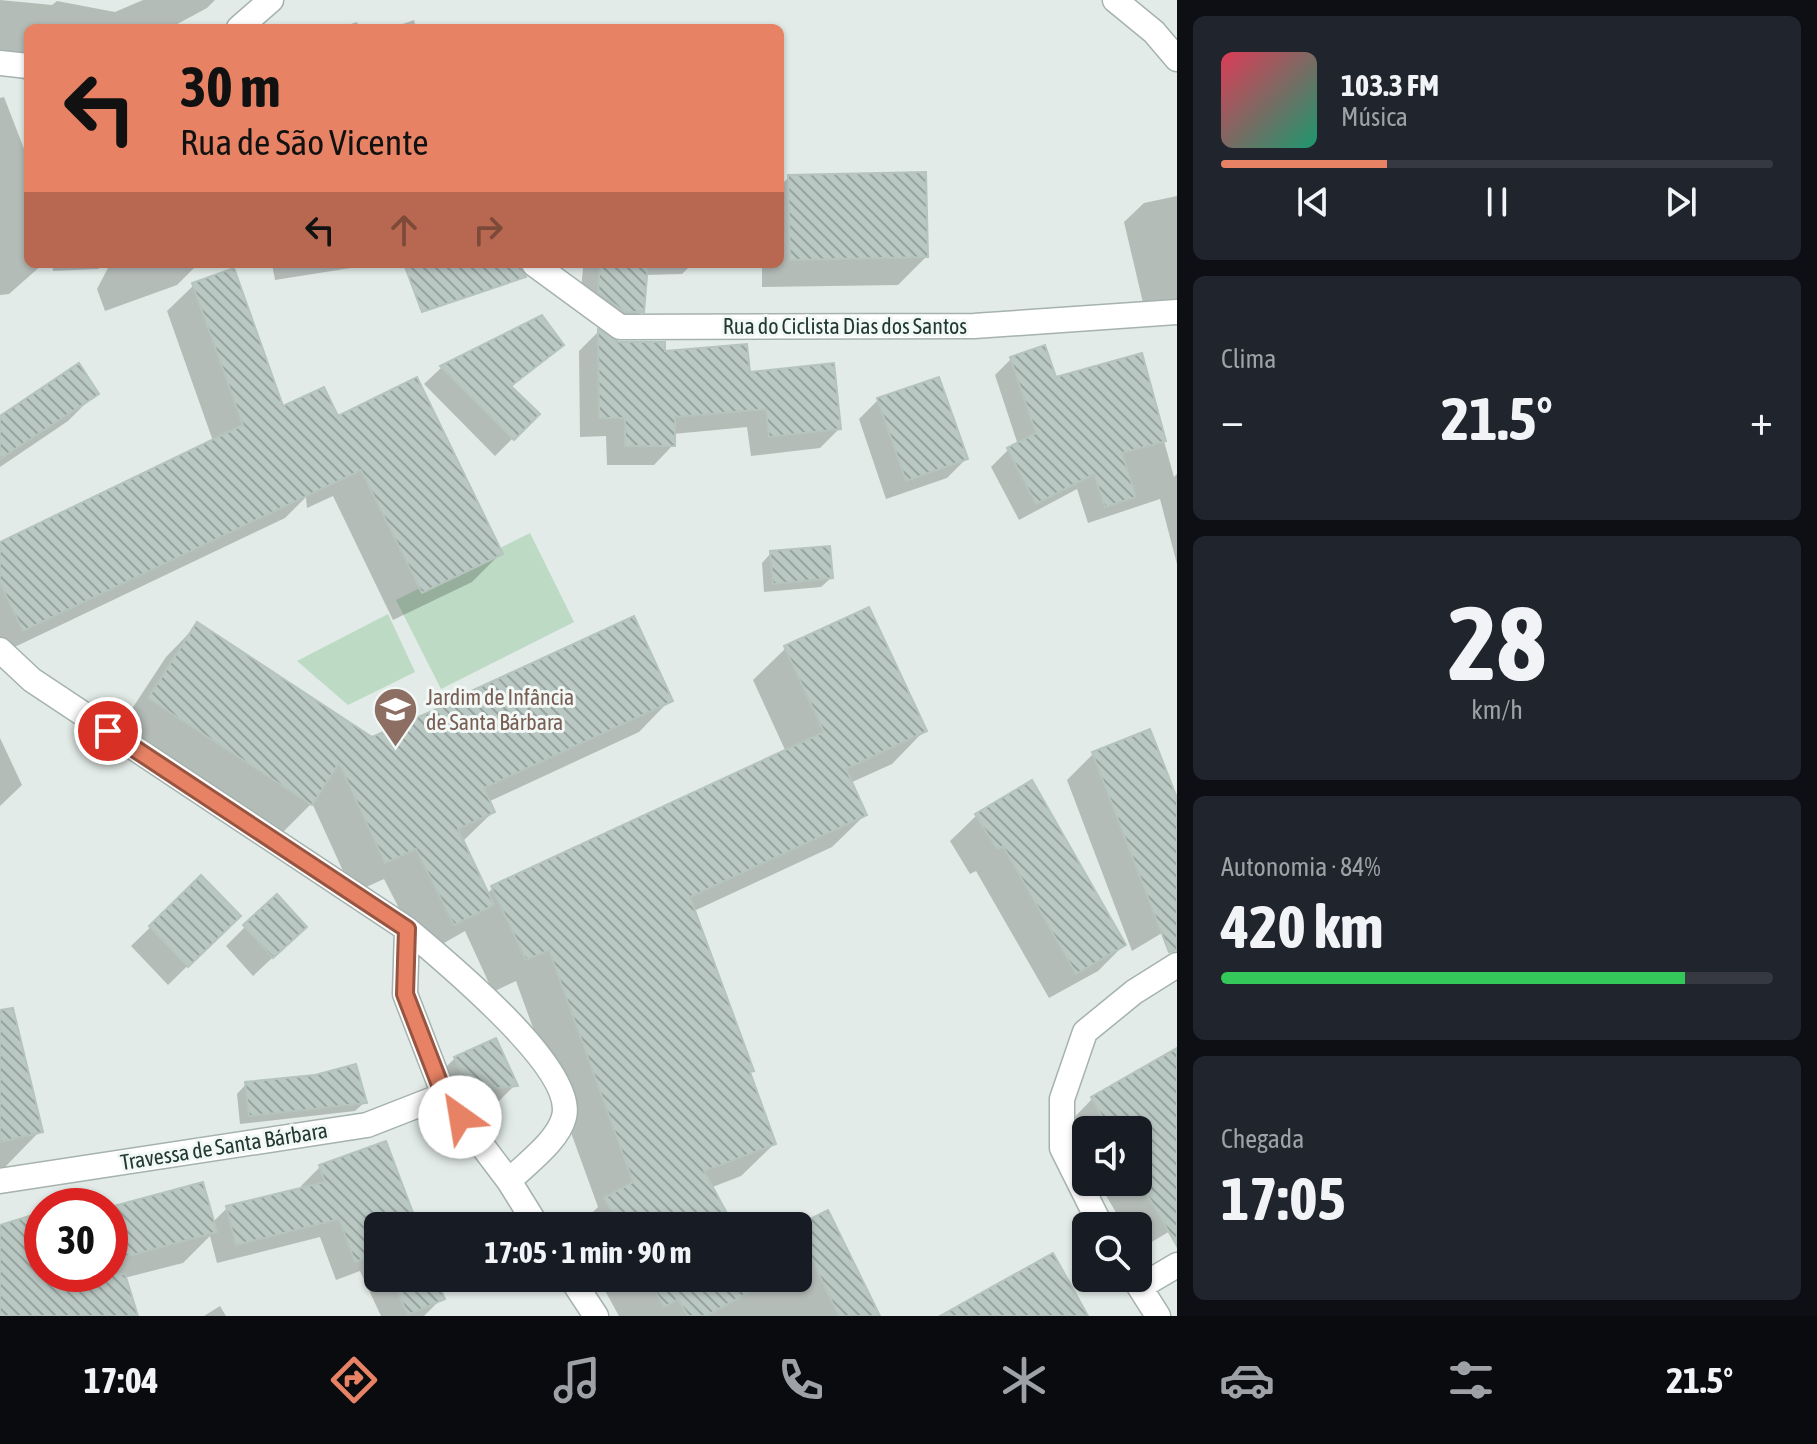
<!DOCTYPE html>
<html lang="pt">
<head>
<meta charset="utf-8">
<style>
  body { margin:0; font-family:"Asap Condensed",sans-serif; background:#20242c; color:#f1f3f6; height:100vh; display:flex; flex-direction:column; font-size:30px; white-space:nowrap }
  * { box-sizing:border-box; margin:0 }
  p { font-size:26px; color:#9ea1a6 }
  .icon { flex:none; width:44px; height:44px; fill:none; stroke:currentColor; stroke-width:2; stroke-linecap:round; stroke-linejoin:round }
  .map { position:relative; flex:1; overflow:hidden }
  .drawer { display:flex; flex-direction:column; gap:16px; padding:16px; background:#0d0f14; width:640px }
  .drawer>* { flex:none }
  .guide { position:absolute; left:24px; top:24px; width:760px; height:244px; border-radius:12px; box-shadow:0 2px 6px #0004; background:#e78264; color:#111; overflow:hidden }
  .controls { position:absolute; left:1072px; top:1116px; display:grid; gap:16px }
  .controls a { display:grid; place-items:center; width:80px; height:80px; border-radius:12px; background:#171b24; box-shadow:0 2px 6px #0004; font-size:40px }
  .speed { position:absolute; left:24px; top:1188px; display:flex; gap:16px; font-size:40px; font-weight:700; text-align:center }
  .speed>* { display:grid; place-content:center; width:104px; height:104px; border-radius:50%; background:#171b24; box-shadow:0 2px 6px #0004; line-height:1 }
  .speed .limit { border:12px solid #d22; background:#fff; color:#111 }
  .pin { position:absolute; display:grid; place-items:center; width:68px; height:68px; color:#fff; margin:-34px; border:4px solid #fff; border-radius:50%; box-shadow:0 2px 8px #0007 }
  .me { position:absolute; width:88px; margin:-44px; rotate:328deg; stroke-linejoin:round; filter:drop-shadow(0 0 6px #0008) }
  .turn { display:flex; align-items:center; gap:28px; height:168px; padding:0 24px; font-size:36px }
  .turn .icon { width:104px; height:104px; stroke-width:2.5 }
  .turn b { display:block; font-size:56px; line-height:68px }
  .lanes { display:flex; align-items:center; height:76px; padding:0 24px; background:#0003; justify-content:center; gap:40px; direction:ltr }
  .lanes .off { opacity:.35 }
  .big { font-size:60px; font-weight:700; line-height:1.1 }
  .drawer .tile { flex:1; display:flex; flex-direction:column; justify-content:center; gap:12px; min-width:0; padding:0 28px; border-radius:12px; background:#20242c }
  .drawer .dial { align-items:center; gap:0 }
  .dial b { font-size:104px; line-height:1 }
  .song { display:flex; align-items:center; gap:24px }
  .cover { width:96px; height:96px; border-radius:12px; background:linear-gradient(135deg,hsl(350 70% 55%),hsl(160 70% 35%)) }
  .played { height:8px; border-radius:4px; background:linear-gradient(90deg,#e78264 30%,#363941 30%) }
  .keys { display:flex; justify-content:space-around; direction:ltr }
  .heat { display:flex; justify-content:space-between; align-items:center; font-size:44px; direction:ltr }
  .charge { height:12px; border-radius:6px; background:linear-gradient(90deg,#34c759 84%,#363941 0) }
  .trip { position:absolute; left:364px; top:1212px; width:448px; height:80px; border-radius:12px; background:#171b24; box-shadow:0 2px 6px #0004; font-weight:700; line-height:80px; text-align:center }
  .dock { display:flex; height:128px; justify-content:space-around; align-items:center; background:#090b0e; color:#9ea1a6 }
  .dock .icon { width:56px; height:56px }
  .dock .current { color:#e78264 }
  .dock b { font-size:36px; color:#f1f3f6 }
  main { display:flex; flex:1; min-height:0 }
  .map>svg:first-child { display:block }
</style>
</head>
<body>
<main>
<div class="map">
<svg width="1177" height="1316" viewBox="0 0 1177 1316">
  <defs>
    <pattern id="building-back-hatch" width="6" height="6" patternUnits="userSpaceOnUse" patternTransform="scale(2)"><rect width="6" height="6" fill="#bac8c3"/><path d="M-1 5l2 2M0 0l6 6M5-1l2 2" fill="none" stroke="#97a39f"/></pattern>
  </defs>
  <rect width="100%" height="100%" fill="#e2ebe7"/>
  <path fill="#bcdac4" d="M 530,533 L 574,622 L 441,689 L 396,600 Z
    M 388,614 L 415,672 L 348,705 L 297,661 Z"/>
  <path fill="#0003" d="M 0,0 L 52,5 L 57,1 L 115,12 L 143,0 L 215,0 L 207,8 L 170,28 L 28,28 L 28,81 L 0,72 Z
    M 414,20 L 416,28 L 391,28 Z
    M 357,22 L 360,28 L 339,28 Z
    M 4,97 L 28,159 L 28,264 L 43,264 L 9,294 L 0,295 L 0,98 Z
    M 789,177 L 926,257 L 898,285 L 762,287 L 762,264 L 780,264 L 780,186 Z
    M 1177,196 L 1177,299 L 1144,307 L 1124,222 L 1144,203 Z
    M 52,264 L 103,264 L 98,269 L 53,271 Z
    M 110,264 L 195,264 L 196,266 L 177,285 L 105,311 L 97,289 Z
    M 272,264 L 376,264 L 275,280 Z
    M 588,264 L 692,264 L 682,274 L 645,275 L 642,311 L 622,330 L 579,311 L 583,268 Z
    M 194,285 L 298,453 L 327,424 L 500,554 L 472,582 L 393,620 L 333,496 L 307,508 L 306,497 L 285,518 L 0,654 L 0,544 L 213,441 L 167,311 Z
    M 541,318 L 561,344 L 510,388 L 537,414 L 495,456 L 424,384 L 441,368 Z
    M 598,332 L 619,344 L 748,374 L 839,429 L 820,448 L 751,456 L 747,427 L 673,434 L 673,445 L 654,465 L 607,465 L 606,436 L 580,437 L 579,351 Z
    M 1140,355 L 1174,477 L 1177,474 L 1177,564 L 1160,499 L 1088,523 L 1077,489 L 1019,520 L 991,467 L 1008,450 L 1018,445 L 995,375 L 1012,358 L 1055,379 Z
    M 96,393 L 68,421 L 0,467 L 0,418 Z
    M 878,400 L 966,459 L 947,478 L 886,499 L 859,419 Z
    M 771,553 L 831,578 L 821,587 L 764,592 L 762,563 Z
    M 197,625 L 372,739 L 670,700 L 639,732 L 488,802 L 493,812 L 462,842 L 487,894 L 493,888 L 786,752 L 753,680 L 786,648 L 924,731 L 892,764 L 850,783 L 865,815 L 832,847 L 694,911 L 774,1144 L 741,1176 L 710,1188 L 732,1226 L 579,1226 L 598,1207 L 516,981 L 493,992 L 465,931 L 423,955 L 384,879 L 353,893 L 312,803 L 279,836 L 118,730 L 166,657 Z
    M 0,738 L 22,785 L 0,806 Z
    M 1094,753 L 1177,801 L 1177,924 L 1132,951 L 1067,780 Z
    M 977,815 L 1124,945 L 1098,971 L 1049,998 L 976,871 L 970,874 L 950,841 Z
    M 201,878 L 238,916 L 168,985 L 131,946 Z
    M 245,927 L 285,946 L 253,976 L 226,946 Z
    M 0,1047 L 40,1131 L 5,1167 L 0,1168 Z
    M 1177,1055 L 1177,1227 L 1138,1250 L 1138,1226 L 1124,1226 L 1098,1182 L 1138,1182 L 1138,1130 L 1086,1130 L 1086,1161 L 1066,1126 L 1092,1099 Z
    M 455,1058 L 515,1085 L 496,1104 L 450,1109 L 436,1077 Z
    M 246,1084 L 365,1102 L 355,1111 L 240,1124 L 237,1094 Z
    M 320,1167 L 415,1226 L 378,1226 L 378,1278 L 433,1278 L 442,1298 L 424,1316 L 381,1316 L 360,1271 L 336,1280 L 320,1237 L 217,1263 L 210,1236 L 183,1263 L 124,1278 L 136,1316 L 0,1316 L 0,1228 L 42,1214 L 42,1274 L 110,1274 L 110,1209 L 212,1223 L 227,1208 L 302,1190 L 301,1186 Z
    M 798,1227 L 858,1316 L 619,1316 L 598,1278 L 798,1278 Z
    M 220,1306 L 226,1316 L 204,1316 Z"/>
  <path fill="url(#building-back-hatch)" stroke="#b5c4bd" stroke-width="2" d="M 926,172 L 928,257 L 790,260 L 788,175 Z
    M 404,264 L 519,264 L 526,277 L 422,312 Z
    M 600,264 L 648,264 L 644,312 L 625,312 L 598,292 Z
    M 234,268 L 283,406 L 324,387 L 338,416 L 417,377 L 503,554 L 422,593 L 361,470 L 23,631 L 0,583 L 0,542 L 243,425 L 192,283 Z
    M 542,315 L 564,345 L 511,386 L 540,414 L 514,440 L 440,366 Z
    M 598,329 L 619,342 L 665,342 L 665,351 L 747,344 L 750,372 L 834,363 L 841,429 L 769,437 L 766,409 L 675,417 L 675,446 L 625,446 L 625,418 L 599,418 Z
    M 1045,345 L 1056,377 L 1142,353 L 1166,441 L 1122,453 L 1136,497 L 1105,507 L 1094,474 L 1036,504 L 1007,448 L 1036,433 L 1010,357 Z
    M 79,363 L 99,394 L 0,459 L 0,416 Z
    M 939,377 L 968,459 L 906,481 L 877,398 Z
    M 830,546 L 833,578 L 773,584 L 770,551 Z
    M 869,607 L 927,731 L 846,769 L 867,815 L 690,897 L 754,1071 L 750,1072 L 776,1144 L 704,1171 L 734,1226 L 620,1226 L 604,1198 L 633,1182 L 549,950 L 526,960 L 491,886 L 824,732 L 784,646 Z
    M 634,616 L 673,701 L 484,788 L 495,812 L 458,829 L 494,905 L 454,925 L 416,849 L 385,863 L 339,763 L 312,805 L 148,698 L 197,622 L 372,737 L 444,706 L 443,704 Z
    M 1150,729 L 1177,798 L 1177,950 L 1169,952 L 1092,752 Z
    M 1032,780 L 1126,945 L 1076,974 L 1003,846 L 997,849 L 975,814 Z
    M 201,875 L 241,916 L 188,967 L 149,926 Z
    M 277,894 L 307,927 L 273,958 L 243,925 Z
    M 13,1008 L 43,1132 L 0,1142 L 0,1010 Z
    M 496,1038 L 518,1086 L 470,1091 L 454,1057 Z
    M 1177,1048 L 1177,1246 L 1138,1179 L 1138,1130 L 1110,1130 L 1091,1097 Z
    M 356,1064 L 367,1103 L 249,1116 L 245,1082 L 315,1075 Z
    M 386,1141 L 418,1226 L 378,1226 L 378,1254 L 355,1262 L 339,1219 L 236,1245 L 226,1206 L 325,1182 L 319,1165 Z
    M 203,1182 L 217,1232 L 121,1258 L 110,1217 L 110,1207 Z
    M 828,1210 L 880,1316 L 839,1316 L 811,1258 L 798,1265 L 798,1226 L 796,1226 Z
    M 42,1212 L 42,1274 L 125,1274 L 138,1316 L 0,1316 L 0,1225 Z
    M 1053,1253 L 1088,1316 L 940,1316 Z
    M 391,1278 L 435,1278 L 445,1299 L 408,1315 Z
    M 648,1278 L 775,1278 L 706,1316 L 688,1316 L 678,1299 L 664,1307 Z"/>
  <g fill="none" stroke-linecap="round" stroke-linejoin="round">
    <defs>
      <path id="street" d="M 1115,0 L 1154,32 L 1177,59
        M 239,28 L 271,0
        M 0,63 L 28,66
        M 534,264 L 620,327 L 974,326 L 1177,312
        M 0,650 L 32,680 L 407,929
        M 0,1181 L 367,1125 L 444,1095
        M 509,1181 C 527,1163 558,1141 564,1117 C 577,1068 443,960 407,929 L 405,994 L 444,1095 L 509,1181 L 537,1226
        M 1101,1226 L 1062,1148 L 1062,1099 L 1085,1032 L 1134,992 L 1177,965
        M 571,1278 L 596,1316
        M 1134,1278 L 1158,1316
        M 1140,1287 L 1177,1265"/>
    </defs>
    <use href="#street" stroke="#a5b2ae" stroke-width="27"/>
    <use href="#street" stroke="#fff" stroke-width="24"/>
  </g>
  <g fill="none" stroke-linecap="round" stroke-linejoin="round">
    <defs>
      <path id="route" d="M 108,731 L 407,929 L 405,994 L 444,1095 L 460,1117"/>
    </defs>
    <use href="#route" stroke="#965441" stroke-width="20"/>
    <use href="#route" stroke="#e78264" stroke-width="14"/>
  </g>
  <defs>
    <symbol id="school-pin" viewBox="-11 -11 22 30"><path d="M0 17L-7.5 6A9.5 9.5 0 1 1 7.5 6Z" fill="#8d6e63" stroke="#f2f8f5"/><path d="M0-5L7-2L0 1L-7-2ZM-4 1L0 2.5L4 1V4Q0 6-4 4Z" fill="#fff"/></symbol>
  </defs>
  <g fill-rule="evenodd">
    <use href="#school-pin" x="370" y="684" width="51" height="69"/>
  </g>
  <g text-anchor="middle" stroke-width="6" stroke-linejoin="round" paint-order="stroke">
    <g font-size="22" fill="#233a34" stroke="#f2f8f5">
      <text x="845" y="334">Rua do Ciclista Dias dos Santos</text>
      <text transform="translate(224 1146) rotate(-9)" y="8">Travessa de Santa Bárbara</text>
    </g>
    <g font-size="22" fill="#785e54" stroke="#f2f8f5" text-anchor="start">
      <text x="426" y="705">Jardim de Infância<tspan x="426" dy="25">de Santa Bárbara</tspan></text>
    </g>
  </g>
</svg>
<div class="controls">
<a><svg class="icon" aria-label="sound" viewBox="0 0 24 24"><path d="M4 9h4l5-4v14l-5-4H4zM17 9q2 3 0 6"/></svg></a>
<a><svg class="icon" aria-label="search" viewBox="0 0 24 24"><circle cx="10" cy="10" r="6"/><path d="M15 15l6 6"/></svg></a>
</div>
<div class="speed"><div class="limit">30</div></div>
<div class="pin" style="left:108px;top:731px;background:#d93025"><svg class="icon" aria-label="arrive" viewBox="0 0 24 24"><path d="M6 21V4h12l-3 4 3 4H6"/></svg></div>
<svg class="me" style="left:460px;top:1117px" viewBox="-20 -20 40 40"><circle r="19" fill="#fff"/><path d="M0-13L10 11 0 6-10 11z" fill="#e78264"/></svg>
<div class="trip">17:05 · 1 min · 90 m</div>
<div class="guide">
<div class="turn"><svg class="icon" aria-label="left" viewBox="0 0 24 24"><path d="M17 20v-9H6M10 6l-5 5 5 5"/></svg><div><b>30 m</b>Rua de São Vicente</div></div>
<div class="lanes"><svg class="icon" aria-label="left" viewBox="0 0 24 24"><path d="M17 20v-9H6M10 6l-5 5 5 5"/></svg><svg class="icon off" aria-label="ahead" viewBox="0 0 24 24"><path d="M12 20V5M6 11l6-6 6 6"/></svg><svg class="icon off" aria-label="right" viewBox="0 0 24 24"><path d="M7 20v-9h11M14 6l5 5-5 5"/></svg></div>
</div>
</div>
<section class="drawer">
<div class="tile">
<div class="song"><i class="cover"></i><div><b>103.3 FM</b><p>Música</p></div></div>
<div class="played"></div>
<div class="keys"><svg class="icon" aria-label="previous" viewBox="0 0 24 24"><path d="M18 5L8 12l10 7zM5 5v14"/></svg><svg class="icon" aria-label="pause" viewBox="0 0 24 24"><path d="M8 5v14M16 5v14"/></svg><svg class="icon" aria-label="next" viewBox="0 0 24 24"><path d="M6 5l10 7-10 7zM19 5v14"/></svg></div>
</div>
<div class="tile"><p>Clima</p>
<div class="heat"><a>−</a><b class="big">21.5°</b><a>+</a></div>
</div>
<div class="tile dial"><b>28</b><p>km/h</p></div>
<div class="tile"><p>Autonomia · 84%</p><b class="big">420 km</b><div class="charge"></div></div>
<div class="tile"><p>Chegada</p><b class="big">17:05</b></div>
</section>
</main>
<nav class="dock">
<b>17:04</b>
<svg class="icon current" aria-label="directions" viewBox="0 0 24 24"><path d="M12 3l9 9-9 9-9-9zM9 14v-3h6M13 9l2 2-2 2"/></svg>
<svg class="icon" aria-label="music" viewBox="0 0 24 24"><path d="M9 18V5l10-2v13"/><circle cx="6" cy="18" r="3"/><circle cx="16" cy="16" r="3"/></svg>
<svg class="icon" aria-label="phone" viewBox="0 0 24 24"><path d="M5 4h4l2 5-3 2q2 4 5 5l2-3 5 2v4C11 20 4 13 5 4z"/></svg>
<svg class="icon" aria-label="climate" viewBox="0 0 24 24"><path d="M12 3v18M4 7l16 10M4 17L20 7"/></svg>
<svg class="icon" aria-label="car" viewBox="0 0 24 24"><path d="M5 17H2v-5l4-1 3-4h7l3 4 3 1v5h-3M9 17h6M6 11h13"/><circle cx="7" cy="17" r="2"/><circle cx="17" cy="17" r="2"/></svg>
<svg class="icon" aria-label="filters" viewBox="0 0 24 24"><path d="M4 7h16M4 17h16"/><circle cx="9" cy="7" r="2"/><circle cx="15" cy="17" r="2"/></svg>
<b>21.5°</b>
</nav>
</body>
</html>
